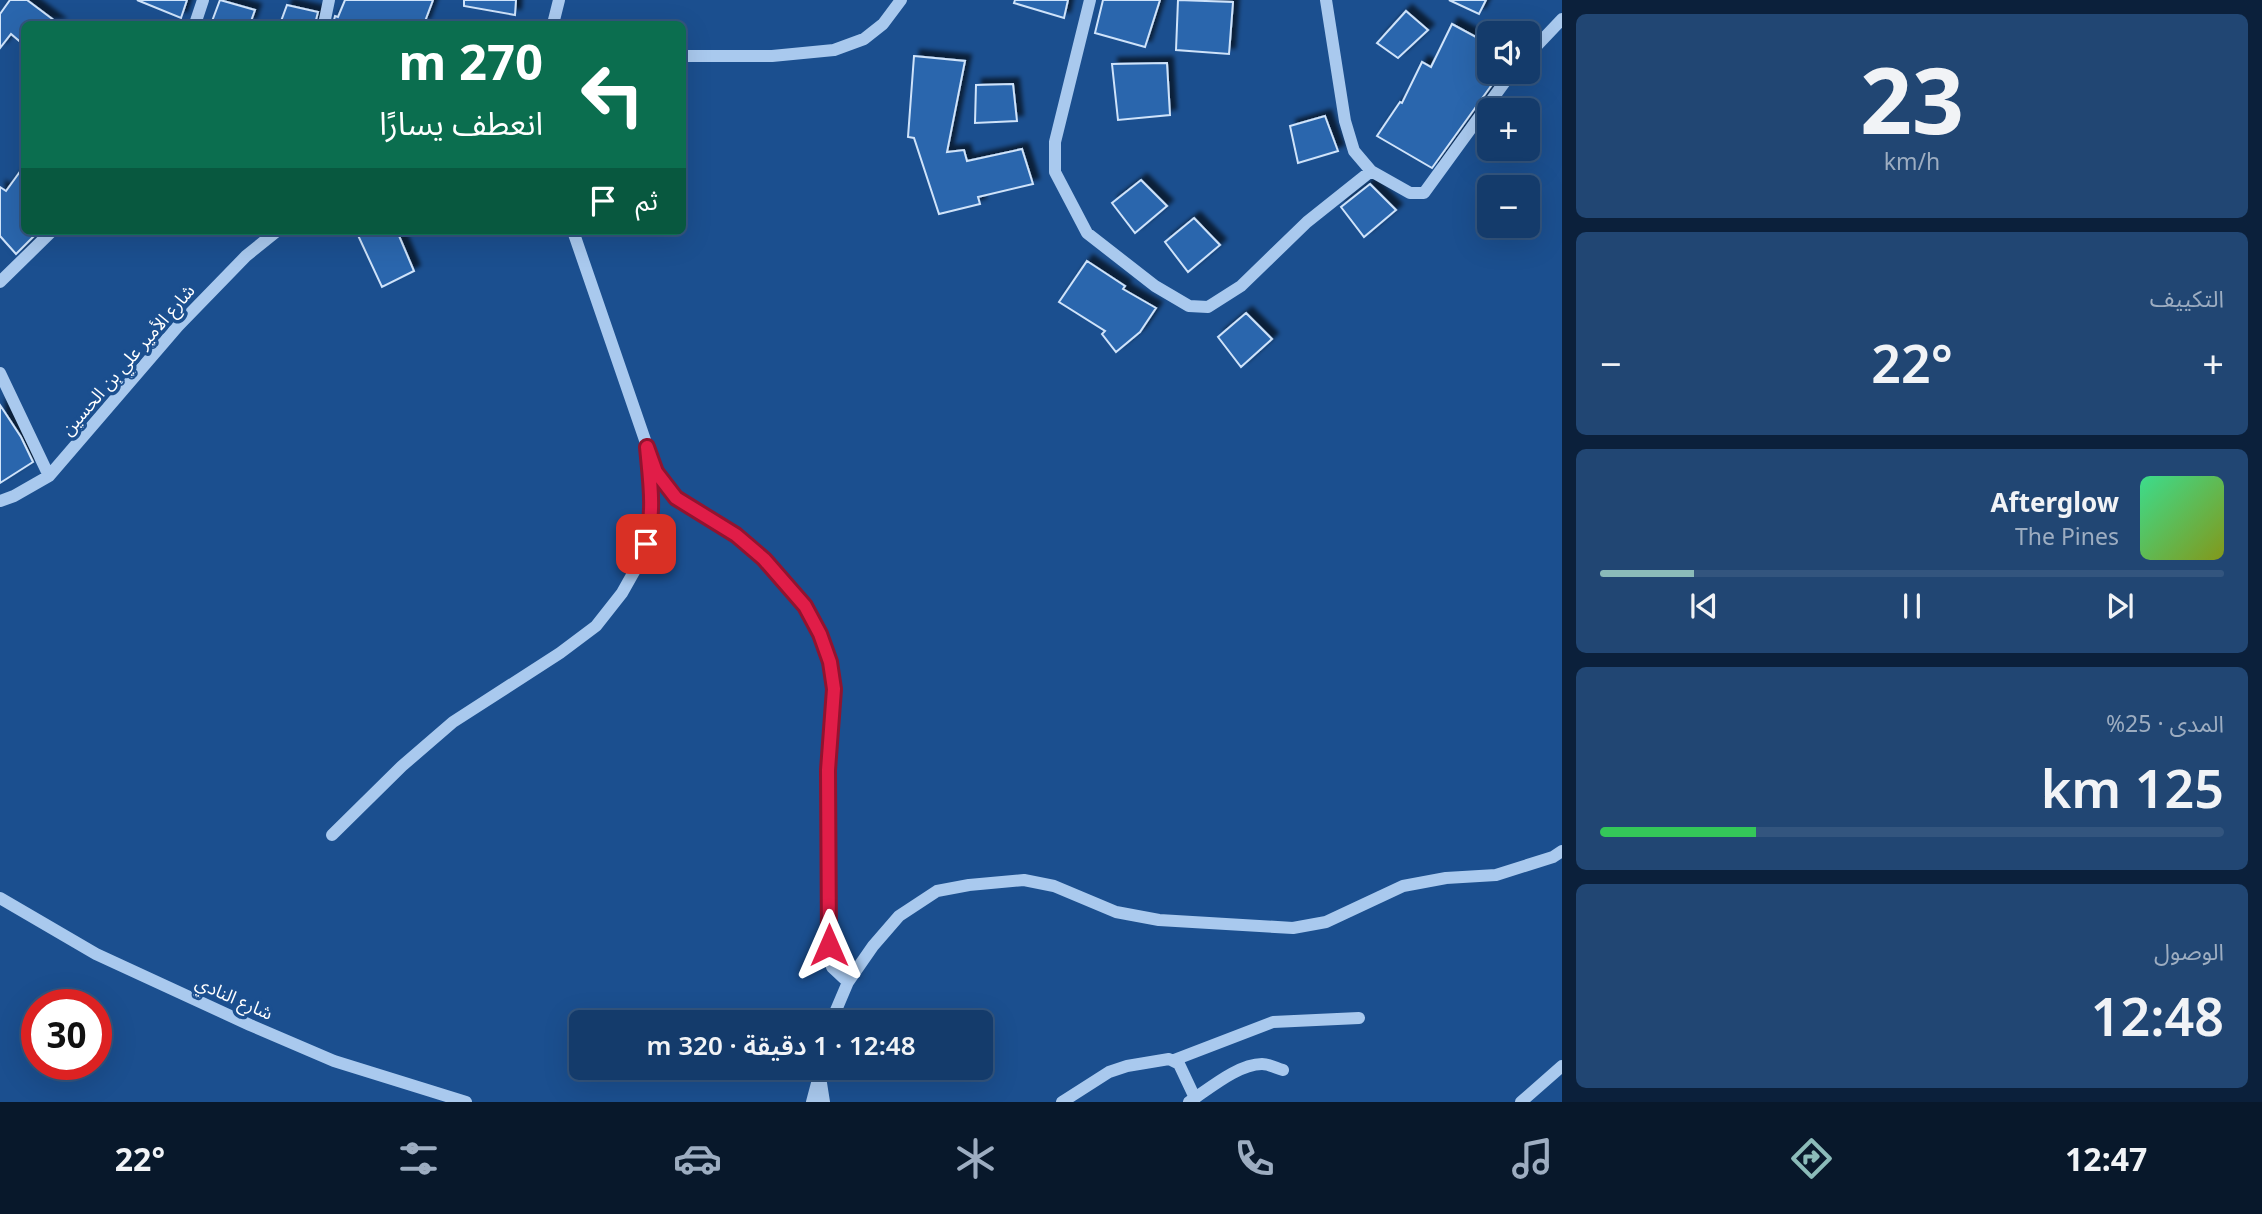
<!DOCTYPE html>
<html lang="ar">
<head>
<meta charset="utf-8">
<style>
  body { margin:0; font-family:"Noto Sans","Noto Sans Arabic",sans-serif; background:#214673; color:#f1f3f6; direction:rtl; height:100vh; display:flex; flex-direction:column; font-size:26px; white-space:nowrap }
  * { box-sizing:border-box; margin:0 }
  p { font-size:23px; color:#9dadc1 }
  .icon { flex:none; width:38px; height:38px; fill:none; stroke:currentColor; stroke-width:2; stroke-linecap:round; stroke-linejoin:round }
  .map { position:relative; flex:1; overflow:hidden; direction:ltr }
  .sheet { display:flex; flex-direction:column; gap:14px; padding:14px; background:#0b203b; width:700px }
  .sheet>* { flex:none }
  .guide { position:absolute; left:21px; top:21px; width:665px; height:214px; border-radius:10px; box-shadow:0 7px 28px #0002,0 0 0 2px #33557e; direction:rtl; background:#0b6e4f; color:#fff; overflow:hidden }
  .fabs { position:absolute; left:1477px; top:21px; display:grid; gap:14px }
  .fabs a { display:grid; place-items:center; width:63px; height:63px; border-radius:10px; background:#143b6b; box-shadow:0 7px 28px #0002,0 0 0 2px #33557e; font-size:35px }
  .speed { position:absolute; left:21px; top:989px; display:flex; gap:14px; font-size:35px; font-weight:700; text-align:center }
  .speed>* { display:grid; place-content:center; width:91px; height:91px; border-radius:50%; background:#143b6b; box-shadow:0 7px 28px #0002,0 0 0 2px #33557e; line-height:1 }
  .speed .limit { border:10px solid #d22; background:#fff; color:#111 }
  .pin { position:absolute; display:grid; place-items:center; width:60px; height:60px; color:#fff; margin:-30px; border-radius:14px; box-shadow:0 4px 10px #0006 }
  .me { position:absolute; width:77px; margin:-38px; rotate:0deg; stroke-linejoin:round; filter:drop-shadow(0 0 5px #0008) }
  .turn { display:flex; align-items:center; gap:24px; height:147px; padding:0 28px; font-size:32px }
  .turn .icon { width:91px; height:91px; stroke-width:2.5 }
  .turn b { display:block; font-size:49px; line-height:60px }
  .then { display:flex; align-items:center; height:66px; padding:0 28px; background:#0003; gap:14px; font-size:26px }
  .big { font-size:52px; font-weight:600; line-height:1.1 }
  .sheet .card { flex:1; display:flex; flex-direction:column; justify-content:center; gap:10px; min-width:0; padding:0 24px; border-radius:10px; background:#214673 }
  .sheet .dial { align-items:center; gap:0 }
  .dial b { font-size:91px; line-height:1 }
  .song { display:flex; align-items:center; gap:21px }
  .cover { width:84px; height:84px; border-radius:10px; background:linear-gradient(135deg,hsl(150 70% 55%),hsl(70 70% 35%)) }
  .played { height:7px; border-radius:4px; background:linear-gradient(90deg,#8bbbb9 15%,#33557e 15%) }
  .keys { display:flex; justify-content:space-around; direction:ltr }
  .heat { display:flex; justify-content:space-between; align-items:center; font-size:38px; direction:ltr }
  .charge { height:10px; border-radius:5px; background:linear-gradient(90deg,#34c759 25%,#33557e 0) }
  .trip { position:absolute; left:569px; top:1010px; width:424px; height:70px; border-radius:10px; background:#143b6b; box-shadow:0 7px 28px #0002,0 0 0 2px #33557e; font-weight:600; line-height:70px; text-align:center; direction:rtl }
  .tab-bar { display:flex; height:112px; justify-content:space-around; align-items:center; background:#08182b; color:#9dadc1 }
  .tab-bar .icon { width:49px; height:49px }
  .tab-bar .current { color:#8bbbb9 }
  .tab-bar b { font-size:32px; color:#f1f3f6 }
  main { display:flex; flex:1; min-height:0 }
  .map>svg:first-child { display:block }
</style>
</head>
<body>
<main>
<section class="sheet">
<div class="card dial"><b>23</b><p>km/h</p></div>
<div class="card"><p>التكييف</p>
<div class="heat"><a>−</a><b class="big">22°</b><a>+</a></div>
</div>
<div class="card">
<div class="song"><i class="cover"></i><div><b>Afterglow</b><p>The Pines</p></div></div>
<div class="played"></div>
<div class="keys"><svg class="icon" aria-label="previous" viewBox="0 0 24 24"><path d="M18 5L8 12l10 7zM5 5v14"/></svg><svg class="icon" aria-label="pause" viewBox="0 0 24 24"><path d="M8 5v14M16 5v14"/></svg><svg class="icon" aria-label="next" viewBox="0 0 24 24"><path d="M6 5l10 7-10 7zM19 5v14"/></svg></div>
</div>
<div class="card"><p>المدى · 25%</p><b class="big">125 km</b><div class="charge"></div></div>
<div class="card"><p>الوصول</p><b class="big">12:48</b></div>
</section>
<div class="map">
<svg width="1562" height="1102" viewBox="0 0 1562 1102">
  <defs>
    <filter id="shadow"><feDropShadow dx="6" dy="-6" stdDeviation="2" flood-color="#0009"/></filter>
  </defs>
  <rect width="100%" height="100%" fill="#1b4f8f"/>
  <path fill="#2a66ad" stroke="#cfe3fa" stroke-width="2" filter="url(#shadow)" d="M 10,0 L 27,0 L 59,24 L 24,24 L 24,45 L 11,34 L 0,48 L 0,14 Z
    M 137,0 L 187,0 L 181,18 Z
    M 220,0 L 255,10 L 250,24 L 211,24 Z
    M 345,0 L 433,0 L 424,24 L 333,24 L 335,16 L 338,17 Z
    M 464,0 L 516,0 L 515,15 L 464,6 Z
    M 1015,0 L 1068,0 L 1064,18 L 1014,3 Z
    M 1103,0 L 1160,0 L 1145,47 L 1095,33 Z
    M 1178,0 L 1233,2 L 1229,54 L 1176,50 Z
    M 1449,0 L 1486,0 L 1479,14 Z
    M 287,5 L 318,12 L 315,24 L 280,24 Z
    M 1406,11 L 1428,30 L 1398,58 L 1377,43 Z
    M 1452,24 L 1489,44 L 1489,72 L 1501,72 L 1432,168 L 1377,136 L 1400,102 L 1402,103 L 1422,62 L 1431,67 Z
    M 914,56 L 965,61 L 947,152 L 964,150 L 967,161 L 1022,149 L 1033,184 L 978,197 L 980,204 L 939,214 L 914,138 L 908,137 Z
    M 1167,63 L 1170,115 L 1118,120 L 1112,64 Z
    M 1013,84 L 1017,121 L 975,123 L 976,85 Z
    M 1325,116 L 1338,151 L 1298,163 L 1290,126 Z
    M 24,166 L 24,231 L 39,231 L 16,254 L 0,236 L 0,187 L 6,191 Z
    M 1141,180 L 1167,206 L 1135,233 L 1112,203 Z
    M 1370,184 L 1396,210 L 1364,237 L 1341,207 Z
    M 1194,218 L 1220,245 L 1188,272 L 1165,242 Z
    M 356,231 L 397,231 L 414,271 L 382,287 Z
    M 1087,261 L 1125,286 L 1123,289 L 1156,308 L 1140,332 L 1116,352 L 1102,334 L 1105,331 L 1059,302 Z
    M 1246,313 L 1272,339 L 1241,367 L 1218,337 Z
    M 0,405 L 21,437 L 33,462 L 0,483 Z"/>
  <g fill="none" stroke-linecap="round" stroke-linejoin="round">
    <path stroke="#a9c9ee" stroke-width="12" d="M 1090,0 L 1055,142 L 1055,172 L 1087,233 L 1155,286 L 1189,306 L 1208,307 L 1241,286 L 1307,222 L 1371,171
      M 1326,0 L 1345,121 L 1354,151 L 1371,171 L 1410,193 L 1424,193 L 1512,72
      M 195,24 L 203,0
      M 324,24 L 329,0
      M 553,24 L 559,0
      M 1528,55 L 1562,19
      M 682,56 L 772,56 L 834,50 L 864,39 L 883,24 L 901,0
      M 573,231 L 656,472 L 676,498 L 736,535 L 764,559 L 805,606 L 820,634 L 830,662 L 834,689 L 829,770 L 829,956 L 832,967 L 848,982
      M 0,282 L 52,231
      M 0,373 L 49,476
      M 0,501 L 14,496 L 49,476 L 178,326 L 246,256 L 277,231
      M 332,835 L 402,766 L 453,722 L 560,653 L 596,626 L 622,593 L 640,561 L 651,527 L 652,497 L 648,461
      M 0,898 L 96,954 L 250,1025 L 334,1061 L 466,1102
      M 831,1022 L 848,982 L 873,946 L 899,916 L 937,891 L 969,885 L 1024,880 L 1054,886 L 1116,912 L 1159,920 L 1293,928 L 1326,922 L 1403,886 L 1446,878 L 1496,875 L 1553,857 L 1562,851
      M 1174,1060 L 1273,1022 L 1359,1018
      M 820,1077 L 824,1102
      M 812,1102 L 821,1068
      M 1062,1102 L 1109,1072 L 1127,1066 L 1169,1059 L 1179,1064 L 1195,1098
      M 1189,1102 C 1209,1089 1238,1064 1262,1064 C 1269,1064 1276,1068 1283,1070
      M 1521,1102 L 1562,1066"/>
  </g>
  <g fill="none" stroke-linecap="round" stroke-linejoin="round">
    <defs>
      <path id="route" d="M 646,544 C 655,512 650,480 647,447 L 656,472 L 676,498 L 736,535 L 764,559 L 805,606 L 820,634 L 830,662 L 834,689 L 828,770 L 829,945"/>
    </defs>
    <use href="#route" stroke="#92132f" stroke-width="18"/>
    <use href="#route" stroke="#e11d48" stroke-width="12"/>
  </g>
  <g text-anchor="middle" stroke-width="7" stroke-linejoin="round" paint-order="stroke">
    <g font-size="18" fill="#fff" stroke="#1b4f8f">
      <text transform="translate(128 360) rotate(-49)" y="6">شارع الأمير علي بن الحسين</text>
      <text transform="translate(234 998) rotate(24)" y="6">شارع النادي</text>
    </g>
  </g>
</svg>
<div class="fabs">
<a><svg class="icon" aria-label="sound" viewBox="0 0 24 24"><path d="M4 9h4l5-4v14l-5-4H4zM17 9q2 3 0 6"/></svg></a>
<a>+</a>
<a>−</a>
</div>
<div class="speed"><div class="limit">30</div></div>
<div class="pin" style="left:646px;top:544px;background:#d93025"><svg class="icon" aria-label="arrive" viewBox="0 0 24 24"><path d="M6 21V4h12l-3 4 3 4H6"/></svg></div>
<svg class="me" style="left:829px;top:945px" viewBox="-20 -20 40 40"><path d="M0-17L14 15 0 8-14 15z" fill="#e11d48" stroke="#fff" stroke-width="4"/></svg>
<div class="trip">12:48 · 1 دقيقة · 320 m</div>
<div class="guide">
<div class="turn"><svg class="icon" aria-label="left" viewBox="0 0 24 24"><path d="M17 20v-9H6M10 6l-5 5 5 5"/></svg><div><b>270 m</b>انعطف يسارًا</div></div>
<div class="then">ثم<svg class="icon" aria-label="arrive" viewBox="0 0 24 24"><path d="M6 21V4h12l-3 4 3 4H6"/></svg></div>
</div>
</div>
</main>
<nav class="tab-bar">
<b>12:47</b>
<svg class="icon current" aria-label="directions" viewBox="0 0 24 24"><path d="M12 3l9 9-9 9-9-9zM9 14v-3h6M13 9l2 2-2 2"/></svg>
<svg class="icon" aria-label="music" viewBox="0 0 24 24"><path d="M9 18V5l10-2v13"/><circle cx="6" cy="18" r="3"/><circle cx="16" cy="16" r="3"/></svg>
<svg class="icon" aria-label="phone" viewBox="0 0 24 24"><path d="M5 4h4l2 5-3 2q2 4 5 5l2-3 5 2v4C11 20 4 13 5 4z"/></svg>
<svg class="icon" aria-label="climate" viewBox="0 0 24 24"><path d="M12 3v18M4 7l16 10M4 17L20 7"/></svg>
<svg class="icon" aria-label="car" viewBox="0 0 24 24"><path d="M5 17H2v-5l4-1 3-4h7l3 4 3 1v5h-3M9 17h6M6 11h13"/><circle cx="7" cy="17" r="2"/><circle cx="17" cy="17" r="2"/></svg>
<svg class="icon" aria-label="filters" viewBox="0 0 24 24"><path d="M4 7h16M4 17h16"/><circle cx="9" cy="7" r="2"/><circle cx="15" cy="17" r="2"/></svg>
<b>22°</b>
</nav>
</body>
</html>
